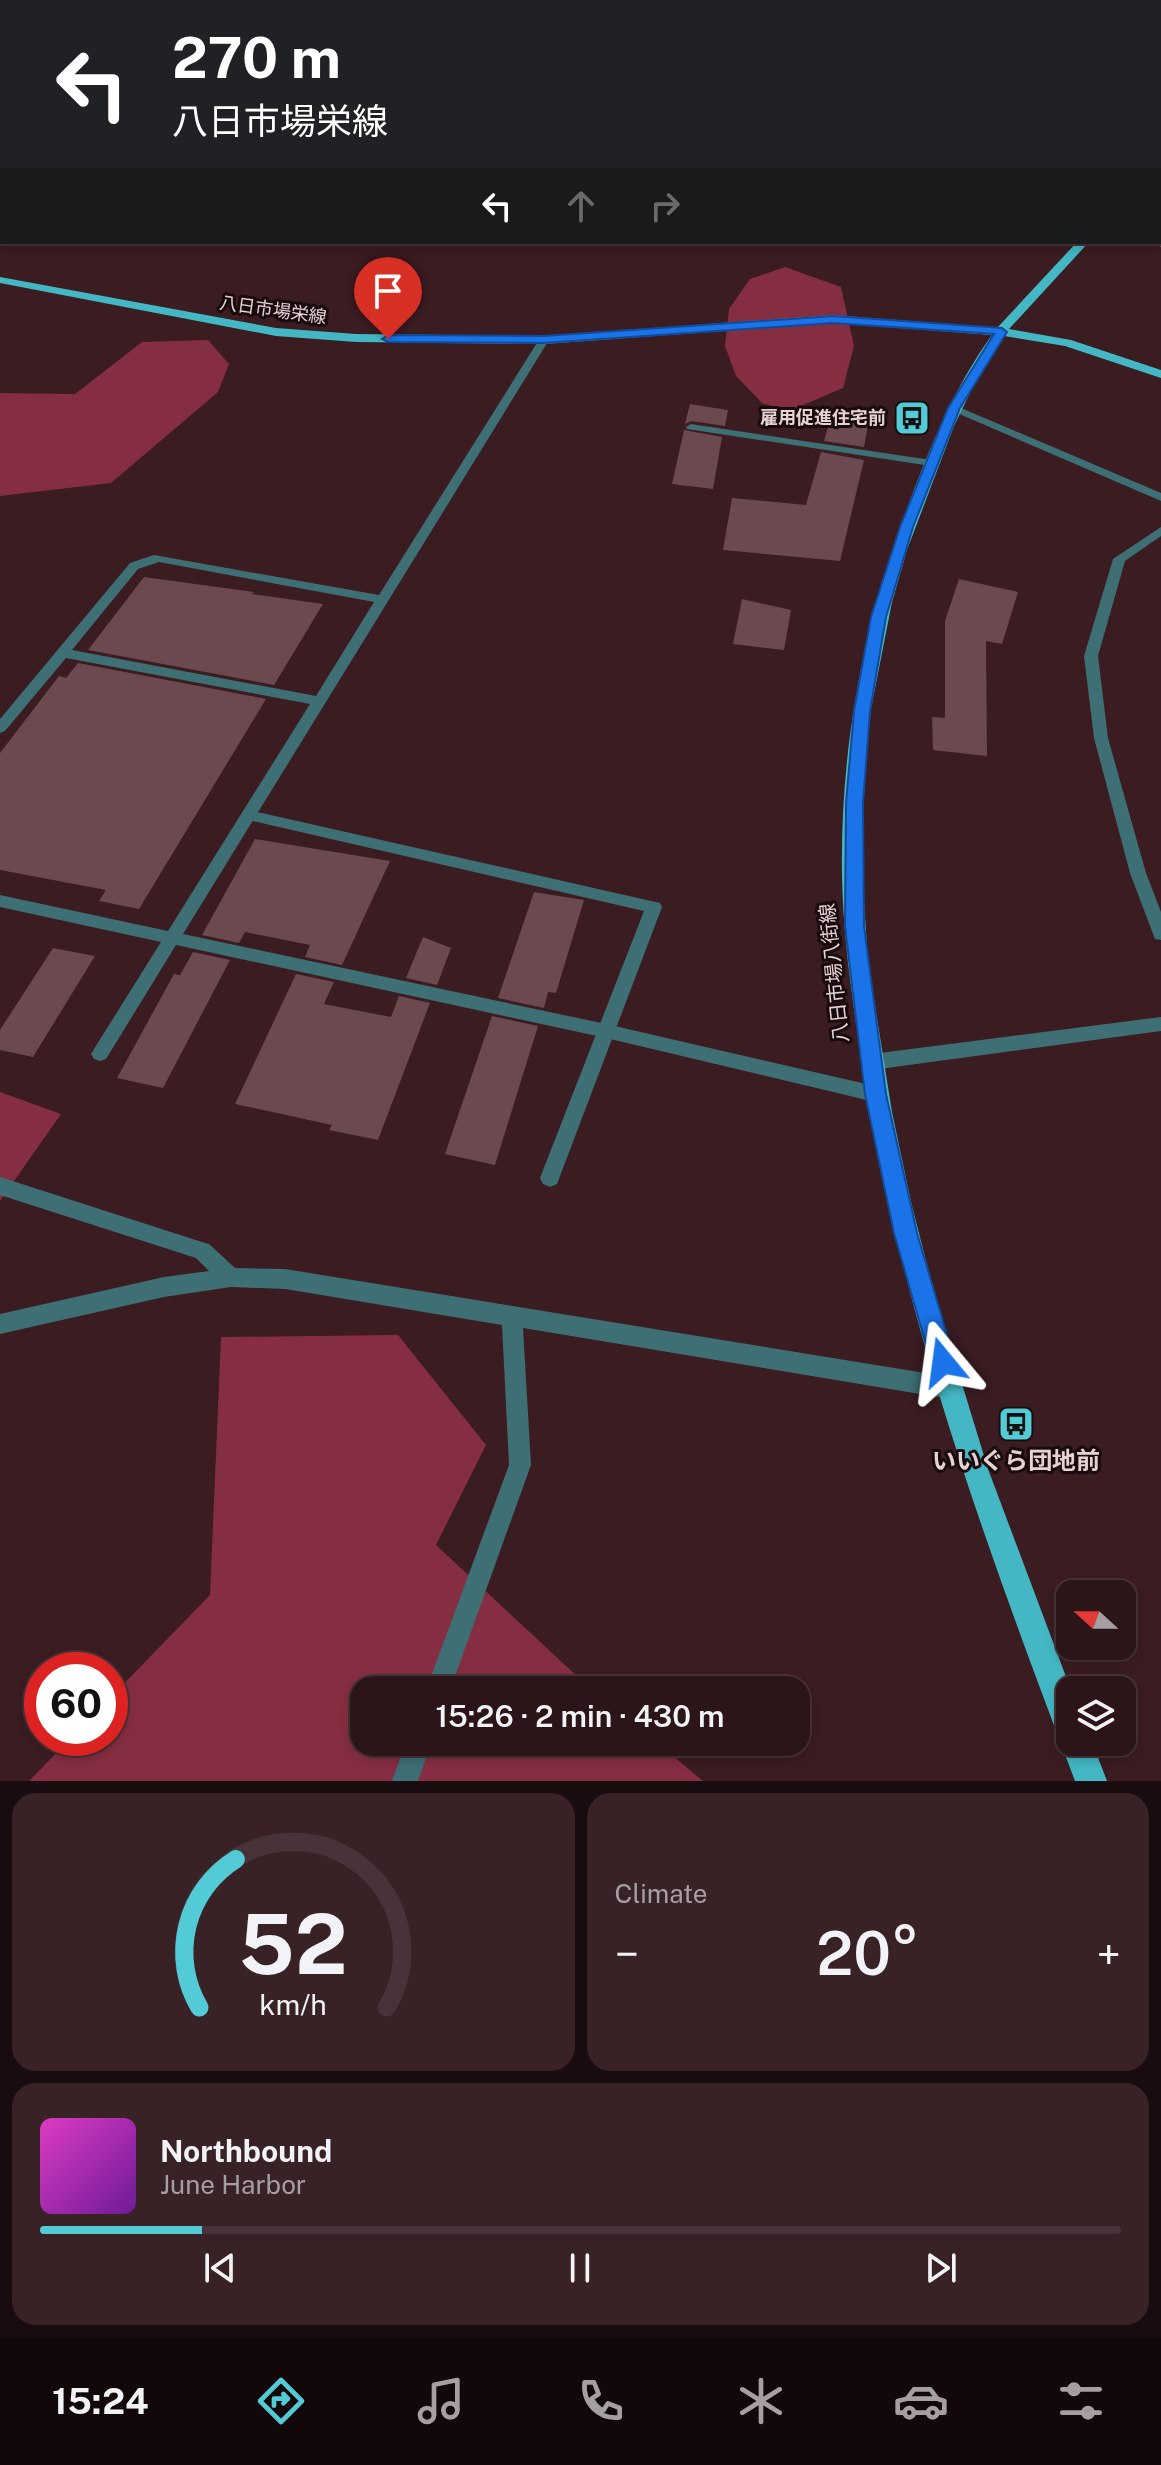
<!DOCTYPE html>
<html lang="en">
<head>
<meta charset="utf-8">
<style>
  body { margin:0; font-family:"Public Sans","Noto Sans JP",sans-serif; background:#382226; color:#f1f3f6; height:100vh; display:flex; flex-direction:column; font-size:30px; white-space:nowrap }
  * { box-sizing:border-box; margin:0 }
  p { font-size:26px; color:#a69fa2 }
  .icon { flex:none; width:44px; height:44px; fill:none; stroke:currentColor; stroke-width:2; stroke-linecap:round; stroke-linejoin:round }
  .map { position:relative; height:1781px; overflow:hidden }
  .panel { display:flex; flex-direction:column; gap:12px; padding:12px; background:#180c0e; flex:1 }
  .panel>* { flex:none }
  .banner { position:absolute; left:0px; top:0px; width:1162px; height:244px; box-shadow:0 4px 12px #0003,0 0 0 2px #483438; background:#202124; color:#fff; overflow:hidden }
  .needle { width:52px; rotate:291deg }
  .controls { position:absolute; left:1056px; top:1580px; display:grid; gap:16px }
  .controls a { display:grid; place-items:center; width:80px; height:80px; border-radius:16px; background:#2c1519; box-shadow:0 4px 12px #0003,0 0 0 2px #483438; font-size:40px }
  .speed { position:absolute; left:24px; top:1652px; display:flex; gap:16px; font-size:40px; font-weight:700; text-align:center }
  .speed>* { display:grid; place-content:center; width:104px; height:104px; border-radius:50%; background:#2c1519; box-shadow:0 4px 12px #0003,0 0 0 2px #483438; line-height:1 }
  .speed .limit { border:12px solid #d22; background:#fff; color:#111 }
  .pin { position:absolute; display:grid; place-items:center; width:68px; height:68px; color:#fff; margin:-82px -34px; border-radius:50% 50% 50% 0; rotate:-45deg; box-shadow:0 0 8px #0007 }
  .pin .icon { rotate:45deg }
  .me { position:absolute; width:88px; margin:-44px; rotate:344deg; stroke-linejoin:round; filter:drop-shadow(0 0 6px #0008) }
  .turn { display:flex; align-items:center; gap:28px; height:168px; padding:0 40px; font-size:36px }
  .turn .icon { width:104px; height:104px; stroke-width:2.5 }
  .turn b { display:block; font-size:56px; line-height:68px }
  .lanes { display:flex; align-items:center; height:76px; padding:0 40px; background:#0003; justify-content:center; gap:40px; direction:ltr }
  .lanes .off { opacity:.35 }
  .big { font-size:60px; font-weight:600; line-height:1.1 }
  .panel .widget { flex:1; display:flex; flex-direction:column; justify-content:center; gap:12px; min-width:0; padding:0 28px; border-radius:24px; background:#382226 }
  .panel .dial { align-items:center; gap:0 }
  .dial svg { height:208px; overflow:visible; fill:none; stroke:#483438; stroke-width:7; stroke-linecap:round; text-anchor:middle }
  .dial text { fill:#f1f3f6; stroke:none }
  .song { display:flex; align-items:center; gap:24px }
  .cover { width:96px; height:96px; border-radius:12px; background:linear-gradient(135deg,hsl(310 70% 55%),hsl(280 70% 35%)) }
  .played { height:8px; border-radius:4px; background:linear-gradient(90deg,#52cbd7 15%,#483438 15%) }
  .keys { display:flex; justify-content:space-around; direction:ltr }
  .heat { display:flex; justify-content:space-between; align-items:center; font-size:44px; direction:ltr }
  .panel .tiles { flex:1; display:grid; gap:12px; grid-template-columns:1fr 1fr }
  .widget:last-child { grid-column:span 2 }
  .trip { position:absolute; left:350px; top:1676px; width:460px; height:80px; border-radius:24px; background:#2c1519; box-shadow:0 4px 12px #0003,0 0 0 2px #483438; font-weight:600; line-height:80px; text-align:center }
  .dock { display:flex; height:128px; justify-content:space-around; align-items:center; background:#12080a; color:#a69fa2 }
  .dock .icon { width:56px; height:56px }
  .dock .current { color:#52cbd7 }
  .dock b { font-size:36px; color:#f1f3f6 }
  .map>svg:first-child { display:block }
</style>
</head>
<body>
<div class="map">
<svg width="1161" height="1781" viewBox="0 0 1161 1781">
  <rect width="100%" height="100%" fill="#3a1c21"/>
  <path fill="#862e41" d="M 0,0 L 196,0 L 200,2 L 2,2 L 2,129 Z
    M 546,0 L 966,0 L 541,2 Z
    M 785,267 L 841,287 L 854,346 L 843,388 L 789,411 L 762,403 L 736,376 L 725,346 L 729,309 L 750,279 Z
    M 208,340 L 229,364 L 218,392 L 111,483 L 0,496 L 0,393 L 75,394 L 142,342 Z
    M 0,1092 L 61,1114 L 0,1201 Z
    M 398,1335 L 486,1445 L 436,1545 L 592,1690 L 364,1690 L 364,1742 L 656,1742 L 703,1781 L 29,1781 L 71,1738 L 110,1738 L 110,1698 L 210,1595 L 221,1337 Z"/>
  <path fill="#6c494e" d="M 690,404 L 728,410 L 725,426 L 691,421 L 685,424 Z
    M 830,420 L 868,425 L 864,447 L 824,441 Z
    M 684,430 L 722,437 L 713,489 L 672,484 Z
    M 821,452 L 864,460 L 840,561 L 723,550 L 732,498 L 806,505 Z
    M 144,577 L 254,592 L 252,594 L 323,604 L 274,685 L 88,650 Z
    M 959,579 L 1018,592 L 1002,644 L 986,641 L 987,756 L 933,750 L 932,717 L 945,718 L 945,621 Z
    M 742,599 L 791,610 L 784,650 L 733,644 Z
    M 78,663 L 266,699 L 139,909 L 99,901 L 106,890 L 0,870 L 0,753 L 59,676 L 66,678 Z
    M 255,839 L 390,861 L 342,965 L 305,957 L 310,945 L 245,932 L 239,943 L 202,935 Z
    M 534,892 L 584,900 L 556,993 L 548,992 L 544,1008 L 498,998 Z
    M 423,937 L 451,948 L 437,985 L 406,978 Z
    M 53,948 L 95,956 L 33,1057 L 0,1050 L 0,1030 Z
    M 193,952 L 230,960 L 163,1088 L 117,1078 L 174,974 L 180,975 Z
    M 296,974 L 334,982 L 324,1004 L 391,1017 L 399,996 L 430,1003 L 378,1140 L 329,1130 L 332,1125 L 235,1104 Z
    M 492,1016 L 538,1026 L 495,1165 L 445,1154 Z"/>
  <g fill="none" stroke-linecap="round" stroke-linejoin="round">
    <path fill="#3d6f74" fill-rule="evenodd" d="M 1160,154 L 1161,154 L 1161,158 L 1160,158 Z
      M 1160,240 L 1161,240 L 1161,247 L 1154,242 L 1160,242 Z
      M 691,424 L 931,460 L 937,463 L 931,466 L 687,429 L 686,427 Z
      M 249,810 L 660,903 L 662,907 L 557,1184 L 550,1187 L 543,1184 L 540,1178 L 644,911 L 244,819 L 241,815 L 244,811 Z
      M 1161,1017 L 1161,1031 L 872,1070 L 866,1067 L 863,1062 L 866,1057 L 872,1054 Z"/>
    <path fill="#3d6f74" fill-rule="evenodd" d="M 540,338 L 549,340 L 183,934 L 606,1024 L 875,1086 L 881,1088 L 884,1094 L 881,1100 L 875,1102 L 606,1038 L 176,945 L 106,1059 L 100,1061 L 94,1059 L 91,1054 L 94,1049 L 161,942 L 0,907 L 0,895 L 168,931 L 310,704 L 66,658 L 5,731 L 0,733 L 0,719 L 130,563 L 154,555 L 379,595 ZM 159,562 L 374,602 L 316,696 L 72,650 L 138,569 Z
      M 954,405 L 1161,493 L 1161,501 L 950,410 L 950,406 Z
      M 1161,527 L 1161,536 L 1125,561 L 1098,656 L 1108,738 L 1146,873 L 1161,912 L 1161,940 L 1155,939 L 1153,934 L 1130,873 L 1094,738 L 1084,656 L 1113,559 Z
      M 0,1177 L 202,1242 L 209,1244 L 235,1268 L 285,1269 L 950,1377 L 958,1380 L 961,1388 L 958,1396 L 950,1399 L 523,1328 L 531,1465 L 450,1690 L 426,1690 L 509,1465 L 502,1325 L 285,1289 L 231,1287 L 164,1297 L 0,1334 L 0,1314 L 164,1277 L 209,1271 L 196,1258 L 0,1195 Z
      M 406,1742 L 432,1742 L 418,1781 L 392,1781 Z"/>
    <path fill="#43b8c4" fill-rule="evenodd" d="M 1161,171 L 1161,178 L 1160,178 L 1160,171 Z
      M 1077,242 L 1089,242 L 1009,329 L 1071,340 L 1161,370 L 1161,378 L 1065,346 L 1004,336 L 980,372 L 954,426 L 907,550 L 892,602 L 871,709 L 865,763 L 862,872 L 868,962 L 892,1112 L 911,1202 L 934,1292 L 988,1469 L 1071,1690 L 1070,1742 L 1092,1742 L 1107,1781 L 1075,1781 C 986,1546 898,1308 861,1056 C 852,996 843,937 842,875 C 840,754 862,632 903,519 C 927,455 952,390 992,335 L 833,323 L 544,344 L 356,342 L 276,336 L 0,283 L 0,277 L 276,328 L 356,334 L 544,336 L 833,315 L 997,328 Z"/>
  </g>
  <path fill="#1a73e8" stroke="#114b97" stroke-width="2" d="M 833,316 L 1002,328 L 1007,332 L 960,408 L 913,527 L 886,617 L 870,711 L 863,803 L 864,926 L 886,1094 L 917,1233 L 955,1362 L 951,1371 L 943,1374 L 934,1371 L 931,1362 L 894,1233 L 865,1094 L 845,926 L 846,803 L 854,711 L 871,617 L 900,527 L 948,408 L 994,334 L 833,323 L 544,343 L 388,342 L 382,339 L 388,335 L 544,336 Z"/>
  <defs>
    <symbol id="bus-square" viewBox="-11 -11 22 22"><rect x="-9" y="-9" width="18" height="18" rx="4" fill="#52cbd7" stroke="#180b0d"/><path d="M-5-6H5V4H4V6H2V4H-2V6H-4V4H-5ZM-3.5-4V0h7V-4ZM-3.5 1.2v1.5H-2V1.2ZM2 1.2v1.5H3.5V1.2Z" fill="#111"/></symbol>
  </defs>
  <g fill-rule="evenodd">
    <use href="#bus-square" x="892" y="398" width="40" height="40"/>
    <use href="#bus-square" x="996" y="1404" width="40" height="40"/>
  </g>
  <g text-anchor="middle" stroke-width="6" stroke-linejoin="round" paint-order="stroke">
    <g font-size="18" fill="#e6d1d3" stroke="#180b0d">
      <text transform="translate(273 310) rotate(8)" y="6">八日市場栄線</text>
    </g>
    <g font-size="18" font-weight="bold" fill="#e6d1d3" stroke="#180b0d" text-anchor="end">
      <text x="886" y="424">雇用促進住宅前</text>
    </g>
    <g font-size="20" fill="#e6d1d3" stroke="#180b0d">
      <text transform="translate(834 973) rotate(-96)" y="7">八日市場八街線</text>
    </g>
    <g font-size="24" font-weight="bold" fill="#e6d1d3" stroke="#180b0d">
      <text x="1016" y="1469">いいぐら団地前</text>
    </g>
  </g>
</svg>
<div class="controls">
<a><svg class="needle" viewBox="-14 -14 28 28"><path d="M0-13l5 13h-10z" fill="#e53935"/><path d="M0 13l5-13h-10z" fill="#a69fa2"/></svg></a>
<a><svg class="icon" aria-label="layers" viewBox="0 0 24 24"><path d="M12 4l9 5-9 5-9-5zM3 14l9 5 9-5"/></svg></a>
</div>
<div class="speed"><div class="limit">60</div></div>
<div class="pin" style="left:388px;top:339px;background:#d93025"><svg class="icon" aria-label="arrive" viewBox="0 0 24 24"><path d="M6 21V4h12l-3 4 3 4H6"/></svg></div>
<svg class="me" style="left:943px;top:1362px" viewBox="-20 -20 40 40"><path d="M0-17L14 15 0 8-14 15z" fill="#1a73e8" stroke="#fff" stroke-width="4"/></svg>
<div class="trip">15:26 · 2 min · 430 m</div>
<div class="banner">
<div class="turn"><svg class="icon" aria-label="left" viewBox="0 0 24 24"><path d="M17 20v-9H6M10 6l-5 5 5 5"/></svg><div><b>270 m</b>八日市場栄線</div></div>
<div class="lanes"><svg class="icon" aria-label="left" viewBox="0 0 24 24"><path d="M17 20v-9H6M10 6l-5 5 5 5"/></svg><svg class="icon off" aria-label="ahead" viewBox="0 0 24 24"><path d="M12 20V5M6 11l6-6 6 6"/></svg><svg class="icon off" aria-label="right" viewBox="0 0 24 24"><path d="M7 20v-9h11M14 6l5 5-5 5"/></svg></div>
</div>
</div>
<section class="panel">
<div class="tiles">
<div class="widget dial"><svg viewBox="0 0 100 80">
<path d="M14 69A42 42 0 1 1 86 69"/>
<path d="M14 69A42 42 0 0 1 28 12" stroke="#52cbd7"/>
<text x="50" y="56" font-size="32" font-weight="700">52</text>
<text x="50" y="72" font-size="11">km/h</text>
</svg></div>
<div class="widget"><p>Climate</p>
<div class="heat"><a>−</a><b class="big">20°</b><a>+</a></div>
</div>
<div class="widget">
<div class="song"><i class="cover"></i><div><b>Northbound</b><p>June Harbor</p></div></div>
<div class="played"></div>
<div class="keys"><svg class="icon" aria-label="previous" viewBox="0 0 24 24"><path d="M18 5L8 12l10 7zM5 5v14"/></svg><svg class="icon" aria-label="pause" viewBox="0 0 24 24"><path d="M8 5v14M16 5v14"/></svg><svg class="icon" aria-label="next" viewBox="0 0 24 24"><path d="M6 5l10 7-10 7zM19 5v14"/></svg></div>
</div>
</div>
</section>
<nav class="dock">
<b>15:24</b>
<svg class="icon current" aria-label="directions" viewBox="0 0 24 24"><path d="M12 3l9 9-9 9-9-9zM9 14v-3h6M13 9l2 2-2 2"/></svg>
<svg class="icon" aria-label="music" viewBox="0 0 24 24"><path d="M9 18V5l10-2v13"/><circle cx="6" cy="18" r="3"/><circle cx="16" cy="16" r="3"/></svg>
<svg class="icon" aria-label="phone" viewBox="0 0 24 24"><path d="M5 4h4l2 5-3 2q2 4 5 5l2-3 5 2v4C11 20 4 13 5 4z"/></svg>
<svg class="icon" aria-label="climate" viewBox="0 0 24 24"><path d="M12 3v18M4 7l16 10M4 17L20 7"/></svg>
<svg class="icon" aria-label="car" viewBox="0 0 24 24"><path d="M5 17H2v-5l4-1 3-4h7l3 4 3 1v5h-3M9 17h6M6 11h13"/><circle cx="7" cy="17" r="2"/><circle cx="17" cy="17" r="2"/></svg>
<svg class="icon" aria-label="filters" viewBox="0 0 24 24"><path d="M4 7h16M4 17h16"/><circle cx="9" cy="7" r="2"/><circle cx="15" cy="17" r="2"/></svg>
</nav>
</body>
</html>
